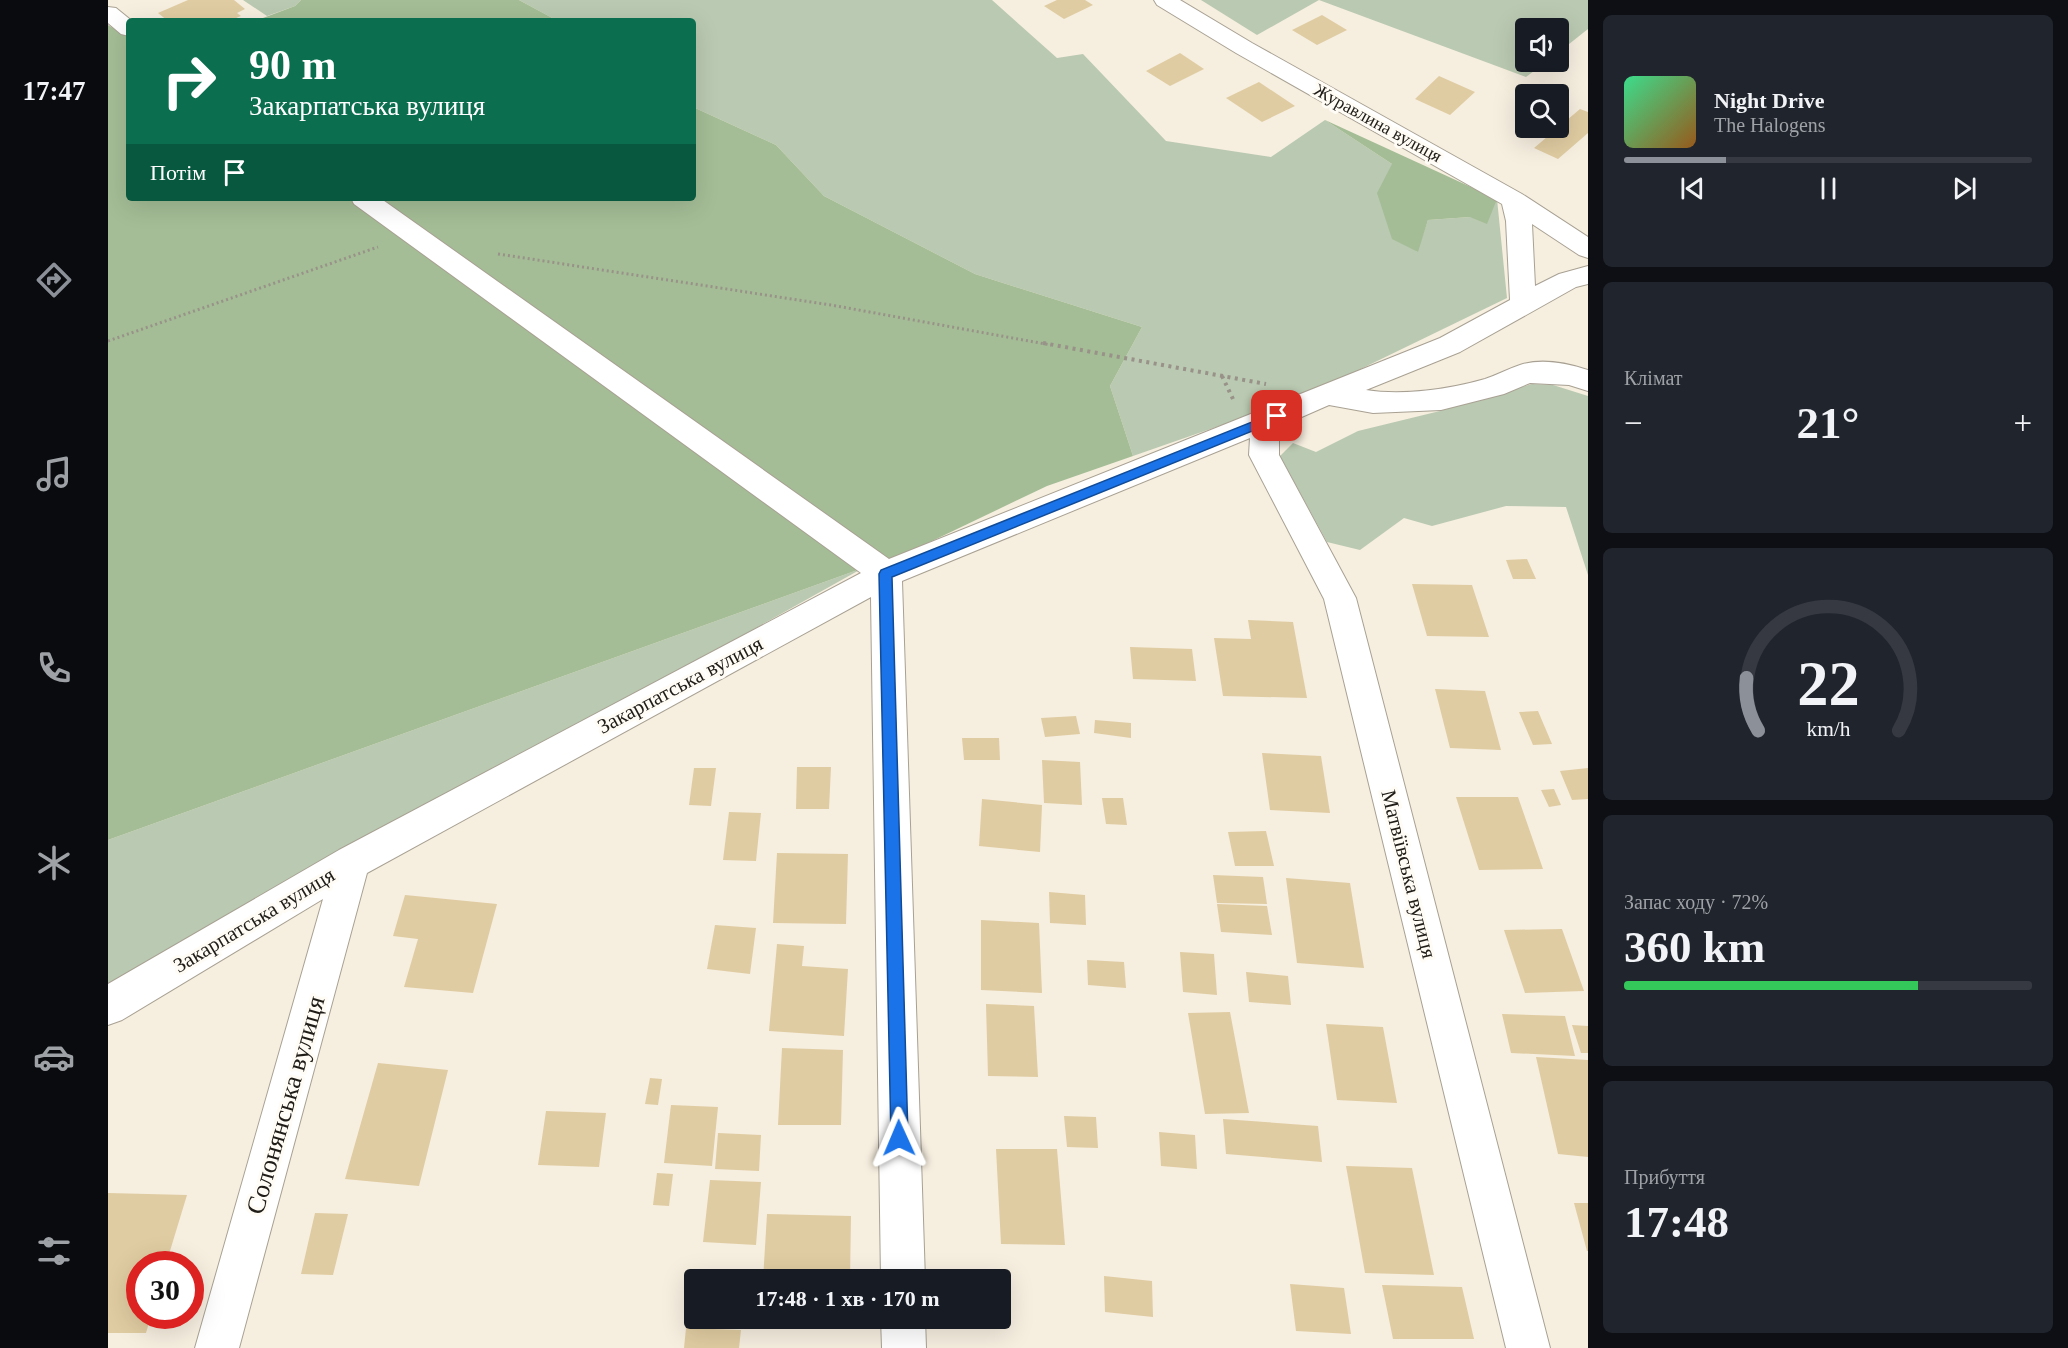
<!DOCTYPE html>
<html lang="uk">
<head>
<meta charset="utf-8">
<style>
  body { margin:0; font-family:"Times New Roman",serif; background:#20242c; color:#f1f3f6; height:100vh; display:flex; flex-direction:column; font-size:22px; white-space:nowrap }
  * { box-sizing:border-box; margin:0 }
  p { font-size:20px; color:#9ea1a6 }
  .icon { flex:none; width:33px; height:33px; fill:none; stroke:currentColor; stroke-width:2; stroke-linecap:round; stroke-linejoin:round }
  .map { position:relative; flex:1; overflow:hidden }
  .panel { display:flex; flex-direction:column; gap:15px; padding:15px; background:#0d0f14; width:480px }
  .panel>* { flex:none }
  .hud { position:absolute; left:18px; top:18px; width:570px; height:183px; border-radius:6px; box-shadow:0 6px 24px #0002; background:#0b6e4f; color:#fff; overflow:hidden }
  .buttons { position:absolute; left:1407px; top:18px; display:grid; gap:12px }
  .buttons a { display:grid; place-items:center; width:54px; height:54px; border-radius:6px; background:#171b24; box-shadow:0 6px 24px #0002; font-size:30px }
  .speed { position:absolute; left:18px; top:1251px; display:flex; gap:12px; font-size:30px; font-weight:700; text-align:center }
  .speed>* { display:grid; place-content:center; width:78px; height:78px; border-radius:50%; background:#171b24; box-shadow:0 6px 24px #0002; line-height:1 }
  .speed .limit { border:9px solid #d22; background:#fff; color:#111 }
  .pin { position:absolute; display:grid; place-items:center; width:51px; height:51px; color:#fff; margin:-26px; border-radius:12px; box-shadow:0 3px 9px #0006 }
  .me { position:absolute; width:66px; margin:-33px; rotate:359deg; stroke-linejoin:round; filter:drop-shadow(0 0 4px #0008) }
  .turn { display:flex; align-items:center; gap:21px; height:126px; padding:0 24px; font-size:27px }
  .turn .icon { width:78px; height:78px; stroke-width:2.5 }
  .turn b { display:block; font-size:42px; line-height:51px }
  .then { display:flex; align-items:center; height:57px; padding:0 24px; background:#0003; gap:12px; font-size:22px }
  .big { font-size:45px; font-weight:700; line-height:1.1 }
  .panel .tile { flex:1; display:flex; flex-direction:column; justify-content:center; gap:9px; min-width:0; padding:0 21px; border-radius:9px; background:#20242c }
  .panel .dial { align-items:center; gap:0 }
  .dial svg { height:156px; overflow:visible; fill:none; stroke:#363941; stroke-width:7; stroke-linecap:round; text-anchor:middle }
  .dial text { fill:#f1f3f6; stroke:none }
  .song { display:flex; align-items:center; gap:18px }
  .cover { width:72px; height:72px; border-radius:9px; background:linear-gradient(135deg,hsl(150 70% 55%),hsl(30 70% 35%)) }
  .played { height:6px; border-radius:3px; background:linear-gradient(90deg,#8c9099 25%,#363941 25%) }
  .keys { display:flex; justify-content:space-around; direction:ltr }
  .heat { display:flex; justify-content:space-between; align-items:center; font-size:33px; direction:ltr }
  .charge { height:9px; border-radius:4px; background:linear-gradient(90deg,#34c759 72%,#363941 0) }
  .trip { position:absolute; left:576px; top:1269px; width:327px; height:60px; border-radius:6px; background:#171b24; box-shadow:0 6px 24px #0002; font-weight:700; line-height:60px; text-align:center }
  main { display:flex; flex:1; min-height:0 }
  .dock { display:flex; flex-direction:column; width:108px; justify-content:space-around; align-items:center; background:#090b0e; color:#9ea1a6 }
  .dock .icon { width:42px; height:42px }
  .dock .current { color:#8c9099 }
  .dock b { font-size:27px; color:#f1f3f6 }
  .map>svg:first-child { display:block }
</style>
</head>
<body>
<main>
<nav class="dock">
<b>17:47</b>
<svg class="icon current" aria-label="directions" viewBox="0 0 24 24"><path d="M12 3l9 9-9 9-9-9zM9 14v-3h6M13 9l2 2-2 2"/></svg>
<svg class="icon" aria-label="music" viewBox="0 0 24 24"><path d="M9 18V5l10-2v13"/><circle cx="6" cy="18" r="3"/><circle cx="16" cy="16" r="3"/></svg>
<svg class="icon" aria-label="phone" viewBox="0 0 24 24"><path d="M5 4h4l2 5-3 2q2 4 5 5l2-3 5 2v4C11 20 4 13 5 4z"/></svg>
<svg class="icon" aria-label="climate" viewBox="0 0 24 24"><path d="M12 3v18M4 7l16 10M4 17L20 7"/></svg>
<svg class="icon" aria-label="car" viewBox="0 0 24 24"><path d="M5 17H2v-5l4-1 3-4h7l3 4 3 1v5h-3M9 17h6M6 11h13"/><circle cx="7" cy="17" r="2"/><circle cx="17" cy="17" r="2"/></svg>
<svg class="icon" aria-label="filters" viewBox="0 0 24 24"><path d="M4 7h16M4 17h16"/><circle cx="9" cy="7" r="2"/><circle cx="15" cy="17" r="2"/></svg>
</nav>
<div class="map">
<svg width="1480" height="1348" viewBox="0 0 1480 1348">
  <rect width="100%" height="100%" fill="#f6eedf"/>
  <path fill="#bac9b1" d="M 135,0 L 193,0 L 187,6 L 159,16 Z
    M 411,0 L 884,0 L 949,58 L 975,54 L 1058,141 L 1163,157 L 1217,120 L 1284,164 L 1309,252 L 1320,220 L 1362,217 L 1389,199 L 1399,298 L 1197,396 L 1025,456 L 1002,386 L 1034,327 L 867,274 L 716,196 L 668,145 L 585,107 L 585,21 L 450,21 Z
    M 1093,0 L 1480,0 L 1480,29 L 1451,52 L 1450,28 L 1418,28 L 1418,62 L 1438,62 L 1418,77 L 1211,0 L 1149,35 Z
    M 1424,384 L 1445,385 L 1480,396 L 1480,575 L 1458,507 L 1398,506 L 1324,526 L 1296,518 L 1252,550 L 1219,542 L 1172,456 L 1185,443 L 1208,452 L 1250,431 L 1332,411 Z
    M 755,568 L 0,991 L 0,840 Z"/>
  <path fill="#a4bd96" d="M 193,0 L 411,0 L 450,21 L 147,21 L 187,6 Z
    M 0,25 L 21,38 L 21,198 L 245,198 L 755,568 L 0,840 Z
    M 585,107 L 668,145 L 716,196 L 867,274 L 1034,327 L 1002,386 L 1025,456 L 939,486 L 778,563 L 261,198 L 585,198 Z
    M 1217,120 L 1389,199 L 1379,224 L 1362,217 L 1320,220 L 1310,252 L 1284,239 L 1269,193 L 1284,164 Z"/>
  <path fill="#e0cca2" d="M 80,0 L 126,0 L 137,9 L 129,13 L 133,16 L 121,21 L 60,21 L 50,13 Z
    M 949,0 L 977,0 L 985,5 L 956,19 L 936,6 Z
    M 1214,15 L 1239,30 L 1209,45 L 1184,30 Z
    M 1072,53 L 1096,69 L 1062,86 L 1038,71 Z
    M 1331,76 L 1367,92 L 1342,115 L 1307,99 Z
    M 1151,82 L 1187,106 L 1154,122 L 1118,98 Z
    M 1472,109 L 1480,112 L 1480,133 L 1450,159 L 1426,148 Z
    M 1419,559 L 1428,579 L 1405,579 L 1398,560 Z
    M 1304,584 L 1364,585 L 1381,637 L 1319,636 Z
    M 1140,620 L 1185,622 L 1199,698 L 1115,696 L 1106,638 L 1143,639 Z
    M 1022,647 L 1084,649 L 1088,681 L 1025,679 Z
    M 1327,689 L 1377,691 L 1393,750 L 1342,748 Z
    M 1430,711 L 1444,744 L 1425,745 L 1411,712 Z
    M 968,716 L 972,734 L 937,737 L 933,718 Z
    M 987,720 L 1023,723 L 1023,738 L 986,733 Z
    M 854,738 L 891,738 L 892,760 L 856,760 Z
    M 1154,753 L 1213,756 L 1222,813 L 1162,810 Z
    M 934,760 L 972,762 L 974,805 L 936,803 Z
    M 689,767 L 723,767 L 721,809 L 688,809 Z
    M 586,768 L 608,768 L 603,806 L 581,805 Z
    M 1480,768 L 1480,799 L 1464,800 L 1452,771 Z
    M 1446,789 L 1453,805 L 1441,807 L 1433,790 Z
    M 1348,797 L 1410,797 L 1435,869 L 1371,870 Z
    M 994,798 L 1015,798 L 1019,825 L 998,824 Z
    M 874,799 L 934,805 L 932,852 L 871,846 Z
    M 621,812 L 653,813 L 648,861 L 615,860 Z
    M 1158,831 L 1166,866 L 1127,866 L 1120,832 Z
    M 669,853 L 740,854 L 738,924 L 665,923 Z
    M 1105,875 L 1155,877 L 1159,904 L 1109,903 Z
    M 1178,878 L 1242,883 L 1256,968 L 1189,963 Z
    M 941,892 L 977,895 L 978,925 L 942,923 Z
    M 297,895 L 389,904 L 365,993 L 296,987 L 310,939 L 285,936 Z
    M 1109,904 L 1159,906 L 1164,935 L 1113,932 Z
    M 873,920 L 931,923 L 934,993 L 873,990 Z
    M 607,925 L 648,928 L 642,974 L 599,969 Z
    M 1454,929 L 1476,991 L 1417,993 L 1396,930 Z
    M 669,944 L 696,946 L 694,966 L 740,969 L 736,1036 L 661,1031 Z
    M 1072,952 L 1106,954 L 1109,995 L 1075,992 Z
    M 979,960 L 1016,962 L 1018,988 L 980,985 Z
    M 1138,972 L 1180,976 L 1183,1005 L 1141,1002 Z
    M 878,1004 L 926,1006 L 930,1077 L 880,1076 Z
    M 1122,1012 L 1141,1113 L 1097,1114 L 1080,1013 Z
    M 1394,1014 L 1457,1016 L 1467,1056 L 1403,1053 Z
    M 1218,1024 L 1275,1027 L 1289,1103 L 1229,1100 Z
    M 1464,1025 L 1480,1026 L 1480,1053 L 1473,1053 Z
    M 674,1048 L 735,1050 L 733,1125 L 670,1125 Z
    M 1428,1057 L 1480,1060 L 1480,1157 L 1450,1154 Z
    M 270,1063 L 340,1070 L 311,1186 L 237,1179 Z
    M 542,1078 L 554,1079 L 550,1105 L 537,1104 Z
    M 563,1105 L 610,1107 L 604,1166 L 556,1163 Z
    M 438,1111 L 498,1113 L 491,1167 L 430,1165 Z
    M 956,1116 L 988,1117 L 990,1148 L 959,1147 Z
    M 1115,1119 L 1210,1126 L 1214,1162 L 1118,1154 Z
    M 1051,1132 L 1087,1135 L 1089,1169 L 1053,1166 Z
    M 610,1133 L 653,1135 L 651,1171 L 607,1169 Z
    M 888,1149 L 949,1149 L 957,1245 L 893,1244 Z
    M 1238,1166 L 1304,1168 L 1326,1275 L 1257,1273 Z
    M 549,1173 L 565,1174 L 561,1206 L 545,1205 Z
    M 602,1180 L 653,1182 L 648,1245 L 595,1242 Z
    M 0,1193 L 79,1195 L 58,1264 L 32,1264 L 32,1316 L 43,1316 L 38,1333 L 0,1333 Z
    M 1466,1203 L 1480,1203 L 1480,1251 L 1479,1251 Z
    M 207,1213 L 240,1214 L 225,1275 L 193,1274 Z
    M 659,1214 L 743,1216 L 742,1280 L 655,1280 Z
    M 996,1276 L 1044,1281 L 1045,1317 L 997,1312 Z
    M 1182,1284 L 1236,1288 L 1243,1334 L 1188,1331 Z
    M 1274,1285 L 1354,1287 L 1366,1339 L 1285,1339 Z
    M 578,1328 L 633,1330 L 631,1348 L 576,1348 Z"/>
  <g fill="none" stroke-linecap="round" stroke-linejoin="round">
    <defs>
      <path id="minor" d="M 1046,0 L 1072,0 L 1144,43 L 1414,194 L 1480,237 L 1480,258 L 1471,255 L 1424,224 L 1427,286 L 1451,274 L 1480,266 L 1480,284 L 1468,287 L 1352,352 L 1258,390 C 1295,396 1342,389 1377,379 C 1389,375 1400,369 1412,365 C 1433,358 1459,363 1480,370 L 1480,391 L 1461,385 L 1422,383 L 1396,394 L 1333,410 L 1265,413 L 1221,405 L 1180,423 L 1171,437 L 1171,455 L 1248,598 L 1442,1348 L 1398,1348 L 1216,599 L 1141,455 L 1142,438 L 794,581 L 817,1280 L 773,1280 L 763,597 L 259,873 L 131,1348 L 87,1348 L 215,899 L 14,1020 L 0,1025 L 0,984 L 231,850 L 753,573 L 246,204 L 243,198 L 272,198 L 781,559 L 1332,338 L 1402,300 L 1398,221 L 1394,204 L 1128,53 L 1049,5 Z
        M 0,7 L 8,8 L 24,21 L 21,21 L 21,36 L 13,34 L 0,23 Z
        M 773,1318 L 817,1318 L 818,1348 L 774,1348 Z"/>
    </defs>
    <use href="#minor" stroke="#a8a193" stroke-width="2"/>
    <path stroke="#989288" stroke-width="3" stroke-dasharray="2 3" stroke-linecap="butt" d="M 390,254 L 723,305 L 943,345
      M 0,341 L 270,247"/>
    <path stroke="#989288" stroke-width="4" stroke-dasharray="3 4.5" stroke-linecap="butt" d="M 935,343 L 1158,384
      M 1114,376 L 1125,399"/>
    <use href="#minor" fill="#fff" fill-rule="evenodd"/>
  </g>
  <path fill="#1a73e8" stroke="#114b97" stroke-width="1.5" d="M 1169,412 L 1174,413 L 1174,419 L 784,577 L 800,1138 L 797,1144 L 791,1147 L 785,1144 L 783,1138 L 771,574 L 773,570 Z"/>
  <g text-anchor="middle" stroke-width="6" stroke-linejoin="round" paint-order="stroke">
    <g font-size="18" fill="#201d18" stroke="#fffcf6">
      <text transform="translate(1270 123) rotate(29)" y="6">Журавлина вулиця</text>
    </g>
    <g font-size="21" fill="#201d18" stroke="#fffcf6">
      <text transform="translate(572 685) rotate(-28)" y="7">Закарпатська вулиця</text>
      <text transform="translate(1301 874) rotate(76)" y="7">Матвіївська вулиця</text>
      <text transform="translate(146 920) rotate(-31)" y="7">Закарпатська вулиця</text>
    </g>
    <g font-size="26" fill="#201d18" stroke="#fffcf6">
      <text transform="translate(177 1105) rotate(-74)" y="9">Солонянська вулиця</text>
    </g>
  </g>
</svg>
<div class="buttons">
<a><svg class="icon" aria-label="sound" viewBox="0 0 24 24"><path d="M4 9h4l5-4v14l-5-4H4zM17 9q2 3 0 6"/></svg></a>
<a><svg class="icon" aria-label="search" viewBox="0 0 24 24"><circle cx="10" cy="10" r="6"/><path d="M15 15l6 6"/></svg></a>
</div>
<div class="speed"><div class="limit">30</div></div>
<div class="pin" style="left:1169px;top:416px;background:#d93025"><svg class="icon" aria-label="arrive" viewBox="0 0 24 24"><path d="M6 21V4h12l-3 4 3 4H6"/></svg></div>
<svg class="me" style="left:791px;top:1138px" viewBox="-20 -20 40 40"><path d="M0-17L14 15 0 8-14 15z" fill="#1a73e8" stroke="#fff" stroke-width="4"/></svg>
<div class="trip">17:48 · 1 хв · 170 m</div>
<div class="hud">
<div class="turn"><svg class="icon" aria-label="right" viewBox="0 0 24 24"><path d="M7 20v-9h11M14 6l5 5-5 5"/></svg><div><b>90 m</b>Закарпатська вулиця</div></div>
<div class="then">Потім<svg class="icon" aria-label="arrive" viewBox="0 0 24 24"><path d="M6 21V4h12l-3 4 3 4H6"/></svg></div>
</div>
</div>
<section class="panel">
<div class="tile">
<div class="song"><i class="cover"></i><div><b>Night Drive</b><p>The Halogens</p></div></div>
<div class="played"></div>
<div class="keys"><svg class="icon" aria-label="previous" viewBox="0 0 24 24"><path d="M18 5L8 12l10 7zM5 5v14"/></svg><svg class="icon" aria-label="pause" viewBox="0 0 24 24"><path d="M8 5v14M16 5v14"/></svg><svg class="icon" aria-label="next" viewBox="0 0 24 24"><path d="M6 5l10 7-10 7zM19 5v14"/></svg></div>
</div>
<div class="tile"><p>Клімат</p>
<div class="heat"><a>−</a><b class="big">21°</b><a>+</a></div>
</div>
<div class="tile dial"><svg viewBox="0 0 100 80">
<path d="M14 69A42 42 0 1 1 86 69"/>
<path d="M14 69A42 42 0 0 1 8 42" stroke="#8c9099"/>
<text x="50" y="56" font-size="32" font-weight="700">22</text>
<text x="50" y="72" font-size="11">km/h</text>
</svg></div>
<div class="tile"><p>Запас ходу · 72%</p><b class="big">360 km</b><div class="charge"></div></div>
<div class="tile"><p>Прибуття</p><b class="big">17:48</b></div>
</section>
</main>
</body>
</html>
